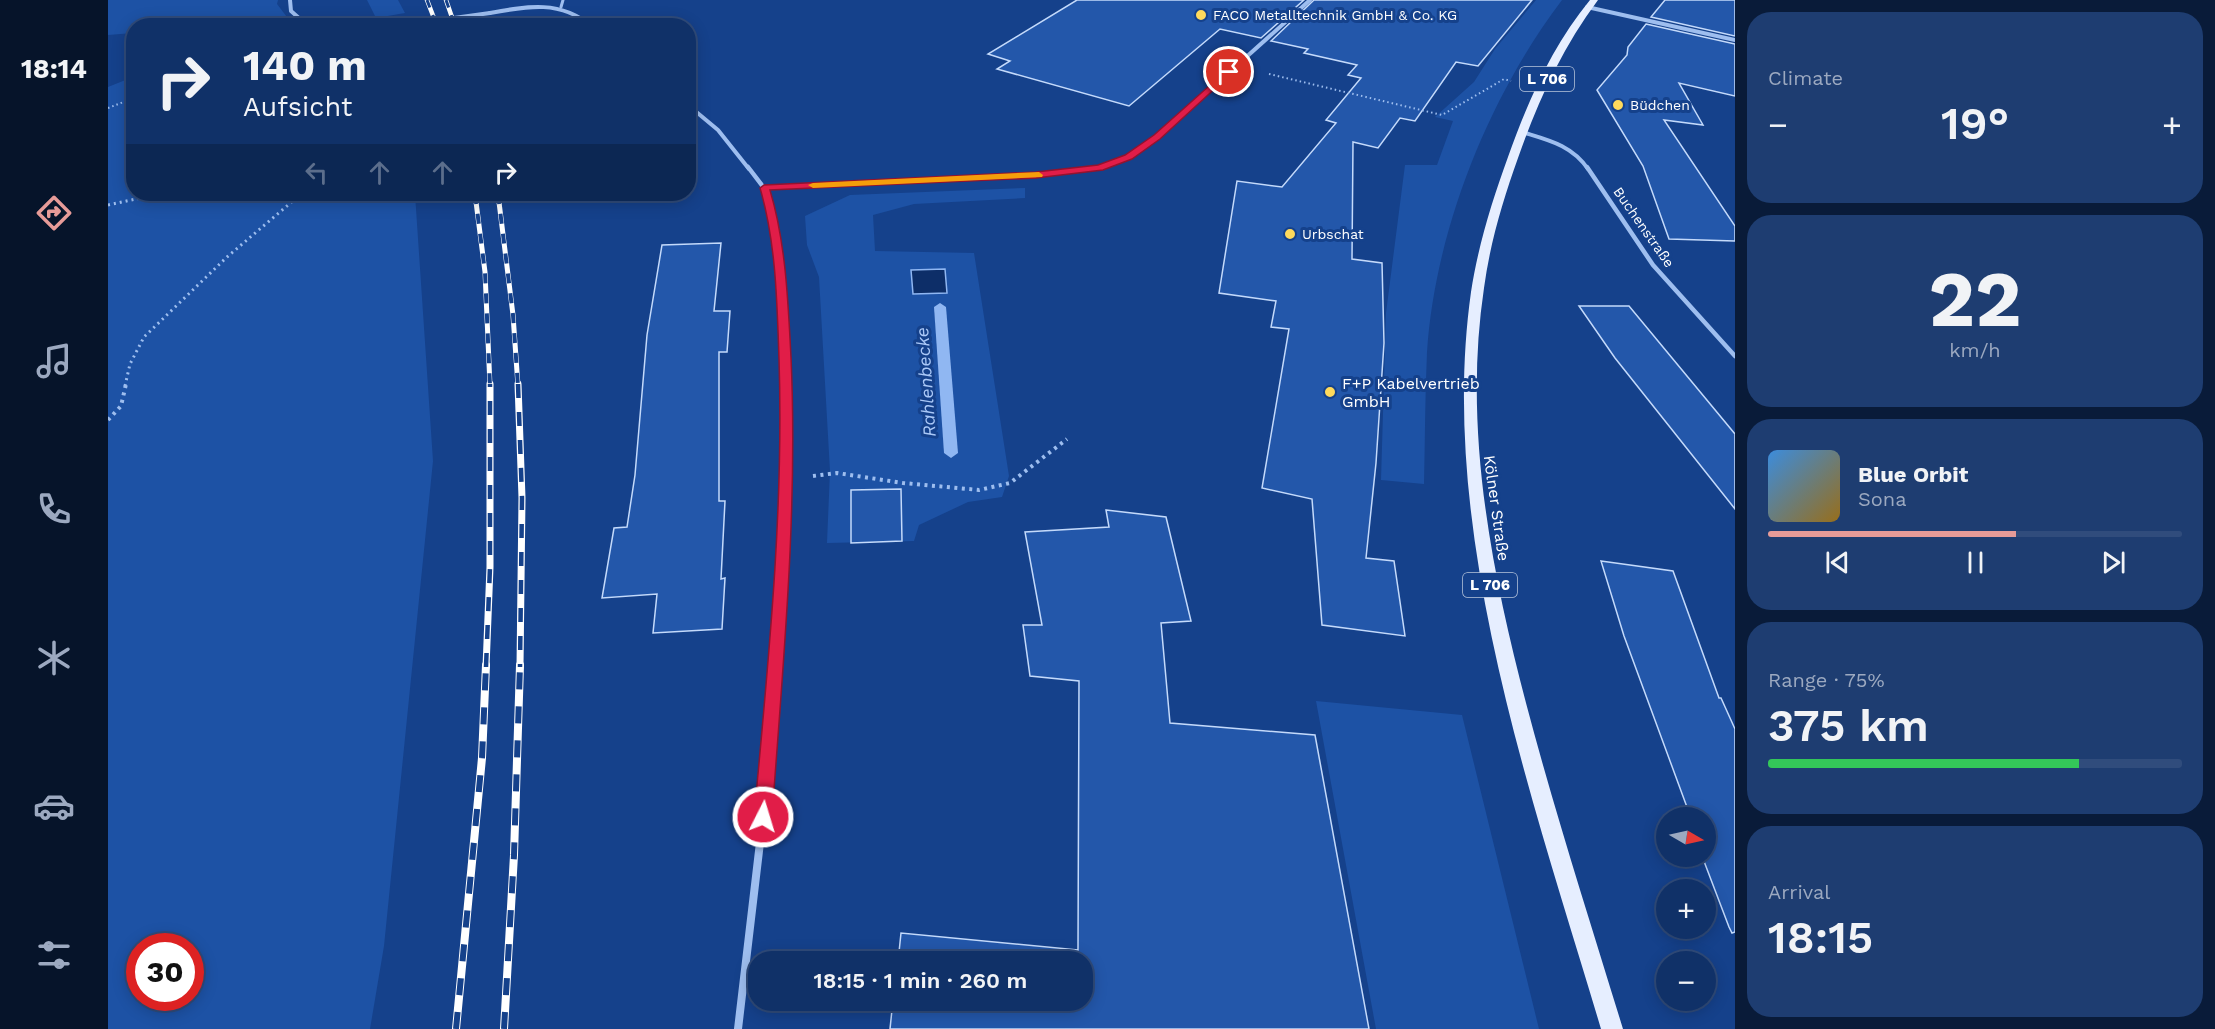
<!DOCTYPE html>
<html lang="en">
<head>
<meta charset="utf-8">
<style>
  body { margin:0; font-family:"Work Sans",sans-serif; background:#1e3d71; color:#f1f3f6; height:100vh; display:flex; flex-direction:column; font-size:22px; white-space:nowrap }
  * { box-sizing:border-box; margin:0 }
  p { font-size:20px; color:#9ca9c0 }
  .icon { flex:none; width:33px; height:33px; fill:none; stroke:currentColor; stroke-width:2; stroke-linecap:round; stroke-linejoin:round }
  .map { position:relative; flex:1; overflow:hidden }
  .sheet { display:flex; flex-direction:column; gap:12px; padding:12px; background:#091b39; width:480px }
  .sheet>* { flex:none }
  .hud { position:absolute; left:18px; top:18px; width:570px; height:183px; border-radius:24px; box-shadow:0 3px 15px #0003,0 0 0 2px #304c7c; background:#103168; color:#f1f3f6; overflow:hidden }
  .needle { width:39px; rotate:99deg }
  .controls { position:absolute; left:1548px; top:807px; display:grid; gap:12px }
  .controls a { display:grid; place-items:center; width:60px; height:60px; border-radius:50%; background:#103168; box-shadow:0 3px 15px #0003,0 0 0 2px #304c7c; font-size:30px }
  .speed { position:absolute; left:18px; top:933px; display:flex; gap:12px; font-size:30px; font-weight:700; text-align:center }
  .speed>* { display:grid; place-content:center; width:78px; height:78px; border-radius:50%; background:#103168; box-shadow:0 3px 15px #0003,0 0 0 2px #304c7c; line-height:1 }
  .speed .limit { border:9px solid #d22; background:#fff; color:#111 }
  .pin { position:absolute; display:grid; place-items:center; width:51px; height:51px; color:#fff; margin:-26px; border:3px solid #fff; border-radius:50%; box-shadow:0 2px 6px #0007 }
  .me { position:absolute; width:66px; margin:-33px; rotate:5deg; stroke-linejoin:round; filter:drop-shadow(0 0 4px #0008) }
  .turn { display:flex; align-items:center; gap:21px; height:126px; padding:0 18px; font-size:27px }
  .turn .icon { width:78px; height:78px; stroke-width:2.5 }
  .turn b { display:block; font-size:42px; line-height:51px }
  .lanes { display:flex; align-items:center; height:57px; padding:0 18px; background:#0003; justify-content:center; gap:30px; direction:ltr }
  .lanes .off { opacity:.35 }
  .big { font-size:45px; font-weight:600; line-height:1.1 }
  .sheet .card { flex:1; display:flex; flex-direction:column; justify-content:center; gap:9px; min-width:0; padding:0 21px; border-radius:24px; background:#1e3d71 }
  .sheet .dial { align-items:center; gap:0 }
  .dial b { font-size:78px; line-height:1 }
  .song { display:flex; align-items:center; gap:18px }
  .cover { width:72px; height:72px; border-radius:9px; background:linear-gradient(135deg,hsl(210 70% 55%),hsl(40 70% 35%)) }
  .played { height:6px; border-radius:3px; background:linear-gradient(90deg,#e69b98 60%,#304c7c 60%) }
  .keys { display:flex; justify-content:space-around; direction:ltr }
  .heat { display:flex; justify-content:space-between; align-items:center; font-size:33px; direction:ltr }
  .charge { height:9px; border-radius:4px; background:linear-gradient(90deg,#34c759 75%,#304c7c 0) }
  .trip { position:absolute; left:640px; top:951px; width:345px; height:60px; border-radius:24px; background:#103168; box-shadow:0 3px 15px #0003,0 0 0 2px #304c7c; font-weight:600; line-height:60px; text-align:center }
  main { display:flex; flex:1; min-height:0 }
  .menu { display:flex; flex-direction:column; width:108px; justify-content:space-around; align-items:center; background:#06142a; color:#9ca9c0 }
  .menu .icon { width:42px; height:42px }
  .menu .current { color:#e69b98 }
  .menu b { font-size:27px; color:#f1f3f6 }
  .map>svg:first-child { display:block }
</style>
</head>
<body>
<main>
<nav class="menu">
<b>18:14</b>
<svg class="icon current" aria-label="directions" viewBox="0 0 24 24"><path d="M12 3l9 9-9 9-9-9zM9 14v-3h6M13 9l2 2-2 2"/></svg>
<svg class="icon" aria-label="music" viewBox="0 0 24 24"><path d="M9 18V5l10-2v13"/><circle cx="6" cy="18" r="3"/><circle cx="16" cy="16" r="3"/></svg>
<svg class="icon" aria-label="phone" viewBox="0 0 24 24"><path d="M5 4h4l2 5-3 2q2 4 5 5l2-3 5 2v4C11 20 4 13 5 4z"/></svg>
<svg class="icon" aria-label="climate" viewBox="0 0 24 24"><path d="M12 3v18M4 7l16 10M4 17L20 7"/></svg>
<svg class="icon" aria-label="car" viewBox="0 0 24 24"><path d="M5 17H2v-5l4-1 3-4h7l3 4 3 1v5h-3M9 17h6M6 11h13"/><circle cx="7" cy="17" r="2"/><circle cx="17" cy="17" r="2"/></svg>
<svg class="icon" aria-label="filters" viewBox="0 0 24 24"><path d="M4 7h16M4 17h16"/><circle cx="9" cy="7" r="2"/><circle cx="15" cy="17" r="2"/></svg>
</nav>
<div class="map">
<svg width="1627" height="1029" viewBox="0 0 1627 1029">
  <rect width="100%" height="100%" fill="#15418b"/>
  <path fill="#1d52a5" fill-rule="evenodd" d="M 0,0 L 170,0 L 169,4 L 185,25 L 26,26 L 25,33 L 0,35 Z
    M 259,0 L 290,0 L 297,13 L 268,18 Z
    M 1428,0 L 1454,0 C 1381,96 1327,230 1319,352 C 1317,396 1317,440 1316,484 L 1273,480 L 1278,313 L 1297,165 L 1329,165 L 1345,121 L 1327,117 L 1366,82 L 1387,49 Z
    M 25,77 L 26,194 L 307,194 L 325,461 L 276,946 L 262,1029 L 0,1029 L 0,87 ZM 32,946 L 82,946 L 82,998 L 32,998 Z
    M 917,188 L 917,198 L 806,204 L 765,215 L 767,251 L 866,253 L 901,476 L 894,497 L 860,502 L 811,525 L 806,541 L 719,543 L 722,471 L 711,277 L 699,245 L 697,216 L 742,195 Z
    M 1208,701 L 1354,715 L 1431,1029 L 1268,1029 Z"/>
  <path fill="#0d2e68" stroke="#90b7f2" stroke-width="1.5" d="M 837,269 L 839,293 L 805,294 L 803,270 Z"/>
  <g fill="none" stroke-linecap="round" stroke-linejoin="round">
    <path fill="#90b7f2" fill-rule="evenodd" d="M 832,303 L 838,307 L 850,453 L 843,458 L 836,453 L 826,307 Z"/>
  </g>
  <path fill="#2357aa" stroke="#c4dafb" stroke-width="1.5" d="M 969,0 L 1196,0 L 1153,38 L 1112,29 L 1021,106 L 889,69 L 902,61 L 880,54 Z
    M 1206,0 L 1424,0 L 1370,66 L 1348,62 L 1307,121 L 1292,118 L 1270,148 L 1245,142 L 1244,259 L 1274,263 L 1276,343 L 1268,463 L 1258,558 L 1286,561 L 1297,636 L 1214,625 L 1204,499 L 1154,488 L 1181,329 L 1163,327 L 1168,301 L 1111,293 L 1129,181 L 1174,187 L 1228,123 L 1218,120 L 1253,78 L 1240,75 L 1249,65 L 1196,53 L 1200,49 L 1163,41 Z
    M 1557,0 L 1627,0 L 1627,36 L 1543,17 Z
    M 1538,24 L 1627,44 L 1627,96 L 1571,83 L 1595,125 L 1556,120 L 1627,226 L 1627,241 L 1561,239 L 1535,166 L 1489,90 L 1519,55 L 1520,47 Z
    M 613,243 L 606,311 L 622,311 L 619,352 L 611,352 L 611,501 L 617,501 L 613,579 L 617,578 L 614,629 L 545,633 L 549,594 L 494,598 L 506,528 L 519,527 L 527,475 L 539,335 L 554,245 Z
    M 1471,306 L 1521,306 L 1627,434 L 1627,509 L 1507,358 Z
    M 793,489 L 794,541 L 743,543 L 743,490 Z
    M 998,510 L 1058,517 L 1083,621 L 1053,623 L 1062,723 L 1207,735 L 1261,1029 L 782,1029 L 785,1000 L 975,1000 L 975,962 L 790,962 L 793,933 L 970,950 L 971,681 L 922,676 L 915,625 L 934,625 L 917,532 L 1001,527 Z
    M 1493,561 L 1565,571 L 1611,698 L 1613,698 L 1627,729 L 1627,932 L 1624,933 L 1621,927 L 1594,856 L 1598,856 L 1598,818 L 1583,818 L 1516,636 Z"/>
  <g fill="none" stroke-linecap="round" stroke-linejoin="round">
    <path stroke="#9ebeef" stroke-width="2" stroke-dasharray="1.5 3" stroke-linecap="butt" d="M 1161,74 L 1334,115 L 1396,79 L 1403,81
      M 0,108 L 26,98"/>
    <path stroke="#9ebeef" stroke-width="3" stroke-dasharray="2 4" stroke-linecap="butt" d="M 0,205 L 51,194
      M 17,386 L 22,364 L 36,337 L 119,257 L 193,194"/>
    <path stroke="#9ebeef" stroke-width="4" stroke-dasharray="3 4.5" stroke-linecap="butt" d="M 0,420 L 13,406 L 18,384
      M 705,476 L 729,473 L 795,483 L 871,490 L 902,483 L 959,439"/>
    <path stroke="#9ebeef" stroke-width="3" d="M 453,7 L 455,0"/>
    <path stroke="#9ebeef" stroke-width="4" d="M 182,0 L 183,11 L 192,19 L 211,26
      M 1479,7 L 1627,40
      M 382,13 C 420,6 453,0 483,26
      M 580,105 L 610,130 L 641,169
      M 1414,132 C 1440,140 1464,145 1480,169
      M 986,169 L 1021,157 L 1049,137 L 1202,0"/>
    <path stroke="#9ebeef" stroke-width="4.5" d="M 640,167 L 656,188 L 666,220 L 674,292 L 678,386
      M 1479,167 L 1545,265 L 1627,356
      M 656,188 L 928,175 L 994,167"/>
    <path stroke="#9ebeef" stroke-width="6" d="M 667,667 L 675,571 L 678,384"/>
    <path stroke="#9ebeef" stroke-width="8" d="M 630,1029 L 655,817 L 667,665"/>
    <path fill="#e6eeff" fill-rule="evenodd" d="M 1482,0 L 1490,0 C 1454,48 1430,101 1410,158 C 1395,200 1382,243 1376,288 C 1355,427 1383,569 1418,703 C 1447,813 1482,921 1515,1029 L 1493,1029 C 1425,800 1329,533 1363,292 C 1370,246 1384,201 1400,157 C 1420,101 1444,46 1482,0 Z"/>
    <defs>
      <path id="rail-far3" d="M 319,0 L 329,26
        M 338,0 L 347,26"/>
      <path id="rail-far2" d="M 367,194 L 377,272 L 382,386
        M 390,194 L 405,315 L 410,386"/>
      <path id="rail-far1" d="M 410,384 L 414,498 L 412,667
        M 378,667 L 382,567 L 382,384"/>
      <path id="rail" d="M 348,1029 L 374,758 L 378,665
        M 396,1029 L 406,855 L 412,665"/>
    </defs>
    <use href="#rail-far3" stroke="#fff" stroke-width="4.5"/>
    <use href="#rail-far2" stroke="#fff" stroke-width="5"/>
    <use href="#rail-far1" stroke="#fff" stroke-width="7"/>
    <use href="#rail" stroke="#fff" stroke-width="8"/>
    <use href="#rail-far3" stroke="#15418b" stroke-width="3" stroke-dasharray="8" stroke-linecap="butt"/>
    <use href="#rail-far2" stroke="#15418b" stroke-width="4" stroke-dasharray="10" stroke-linecap="butt"/>
    <use href="#rail-far1" stroke="#15418b" stroke-width="4.5" stroke-dasharray="14" stroke-linecap="butt"/>
    <use href="#rail" stroke="#15418b" stroke-width="6" stroke-dasharray="17" stroke-linecap="butt"/>
    <path stroke="#9ebeef" stroke-width="4" d="M 288,26 L 382,13"/>
  </g>
  <path fill="#e11d48" stroke="#92132f" stroke-width="1.5" d="M 1119,70 L 1125,72 L 1052,139 L 1024,159 L 995,170 L 928,178 L 662,190 C 678,244 680,301 683,357 C 690,511 675,664 664,817 L 661,823 L 655,825 L 649,823 L 646,817 C 660,665 676,512 671,359 C 669,301 668,243 652,188 L 656,185 L 928,172 L 990,165 L 1017,155 L 1046,135 Z"/>
  <path fill="#f59e0b" d="M 931,172 L 935,175 L 934,177 L 705,188 L 700,185 L 705,183 Z"/>
  <g fill="#ffda5c" stroke="#15418b" stroke-width="2">
    <circle cx="1093" cy="15" r="6"/>
    <circle cx="1510" cy="105" r="6"/>
    <circle cx="1182" cy="234" r="6"/>
    <circle cx="1222" cy="392" r="6"/>
  </g>
  <g text-anchor="middle" stroke-width="6" stroke-linejoin="round" paint-order="stroke">
    <g font-size="14" fill="#fff" stroke="#15418b" text-anchor="start">
      <text x="1105" y="20">FACO Metalltechnik GmbH &amp; Co. KG</text>
      <text x="1522" y="110">Büdchen</text>
      <text x="1194" y="239">Urbschat</text>
    </g>
    <g font-size="14" fill="#fff" stroke="#15418b">
      <text transform="translate(1536 227) rotate(55)" y="5">Buchenstraße</text>
    </g>
    <g fill="#15418b" stroke="#b9c6dc" stroke-width="1.5">
      <rect x="1412" y="67" width="54" height="24" rx="4.5"/>
      <rect x="1355" y="573" width="54" height="24" rx="4.5"/>
    </g>
    <g font-size="15" font-weight="bold" fill="#fff">
      <text x="1439" y="84">L 706</text>
      <text x="1382" y="590">L 706</text>
    </g>
    <g font-size="16" fill="#fff" stroke="#15418b" text-anchor="start">
      <text x="1234" y="389">F+P Kabelvertrieb<tspan x="1234" dy="18">GmbH</tspan></text>
    </g>
    <g font-size="16" fill="#fff" stroke="#15418b">
      <text transform="translate(1389 508) rotate(82)" y="6">Kölner Straße</text>
    </g>
    <g font-size="18" font-style="italic" fill="#aac8f7" stroke="#15418b">
      <text transform="translate(818 382) rotate(-94)" y="6">Rahlenbecke</text>
    </g>
  </g>
</svg>
<div class="controls">
<a><svg class="needle" viewBox="-14 -14 28 28"><path d="M0-13l5 13h-10z" fill="#e53935"/><path d="M0 13l5-13h-10z" fill="#9ca9c0"/></svg></a>
<a>+</a>
<a>−</a>
</div>
<div class="speed"><div class="limit">30</div></div>
<div class="pin" style="left:1121px;top:72px;background:#d93025"><svg class="icon" aria-label="arrive" viewBox="0 0 24 24"><path d="M6 21V4h12l-3 4 3 4H6"/></svg></div>
<svg class="me" style="left:655px;top:817px" viewBox="-20 -20 40 40"><circle r="17" fill="#e11d48" stroke="#fff" stroke-width="3"/><path d="M0-11L8 9 0 5-8 9z" fill="#fff"/></svg>
<div class="trip">18:15 · 1 min · 260 m</div>
<div class="hud">
<div class="turn"><svg class="icon" aria-label="right" viewBox="0 0 24 24"><path d="M7 20v-9h11M14 6l5 5-5 5"/></svg><div><b>140 m</b>Aufsicht</div></div>
<div class="lanes"><svg class="icon off" aria-label="left" viewBox="0 0 24 24"><path d="M17 20v-9H6M10 6l-5 5 5 5"/></svg><svg class="icon off" aria-label="ahead" viewBox="0 0 24 24"><path d="M12 20V5M6 11l6-6 6 6"/></svg><svg class="icon off" aria-label="ahead" viewBox="0 0 24 24"><path d="M12 20V5M6 11l6-6 6 6"/></svg><svg class="icon" aria-label="right" viewBox="0 0 24 24"><path d="M7 20v-9h11M14 6l5 5-5 5"/></svg></div>
</div>
</div>
<section class="sheet">
<div class="card"><p>Climate</p>
<div class="heat"><a>−</a><b class="big">19°</b><a>+</a></div>
</div>
<div class="card dial"><b>22</b><p>km/h</p></div>
<div class="card">
<div class="song"><i class="cover"></i><div><b>Blue Orbit</b><p>Sona</p></div></div>
<div class="played"></div>
<div class="keys"><svg class="icon" aria-label="previous" viewBox="0 0 24 24"><path d="M18 5L8 12l10 7zM5 5v14"/></svg><svg class="icon" aria-label="pause" viewBox="0 0 24 24"><path d="M8 5v14M16 5v14"/></svg><svg class="icon" aria-label="next" viewBox="0 0 24 24"><path d="M6 5l10 7-10 7zM19 5v14"/></svg></div>
</div>
<div class="card"><p>Range · 75%</p><b class="big">375 km</b><div class="charge"></div></div>
<div class="card"><p>Arrival</p><b class="big">18:15</b></div>
</section>
</main>
</body>
</html>
